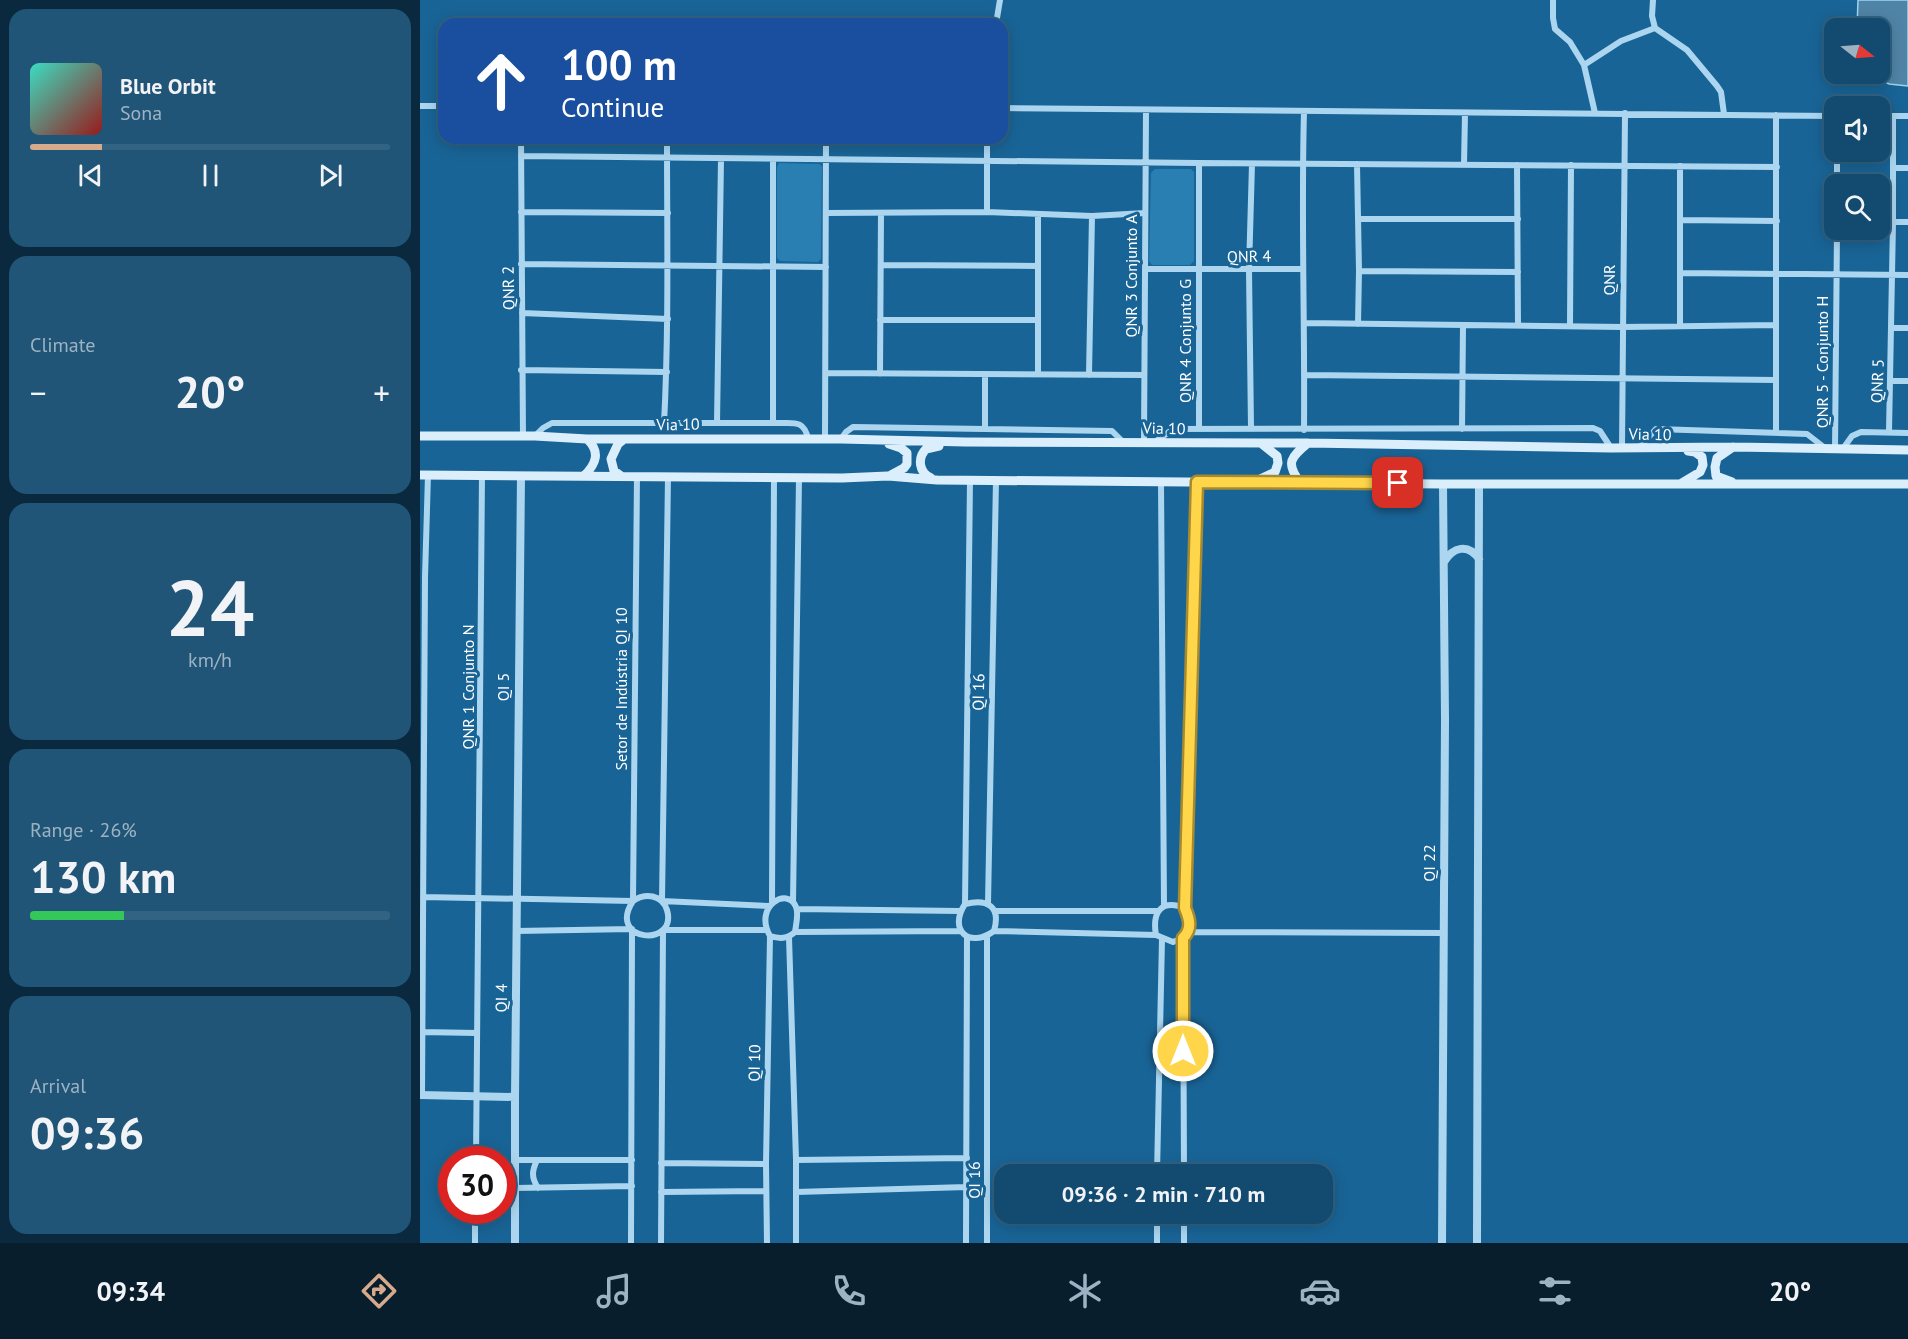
<!DOCTYPE html>
<html lang="en">
<head>
<meta charset="utf-8">
<style>
  body { margin:0; font-family:"PT Sans",sans-serif; background:#205578; color:#f1f3f6; height:100vh; display:flex; flex-direction:column; font-size:22px; white-space:nowrap }
  * { box-sizing:border-box; margin:0 }
  p { font-size:20px; color:#9db3c3 }
  .icon { flex:none; width:33px; height:33px; fill:none; stroke:currentColor; stroke-width:2; stroke-linecap:round; stroke-linejoin:round }
  .map { position:relative; flex:1; overflow:hidden }
  .sheet { display:flex; flex-direction:column; gap:9px; padding:9px; background:#0a293e; width:420px }
  .sheet>* { flex:none }
  .hud { position:absolute; left:18px; top:18px; width:570px; height:126px; border-radius:18px; box-shadow:0 3px 15px #0003,0 0 0 2px #326383; background:#1a4fa0; color:#fff; overflow:hidden }
  .needle { width:39px; rotate:107deg }
  .controls { position:absolute; left:1404px; top:18px; display:grid; gap:12px }
  .controls a { display:grid; place-items:center; width:66px; height:66px; border-radius:12px; background:#134b70; box-shadow:0 3px 15px #0003,0 0 0 2px #326383; font-size:30px }
  .speed { position:absolute; left:18px; top:1146px; display:flex; gap:12px; font-size:30px; font-weight:700; text-align:center }
  .speed>* { display:grid; place-content:center; width:78px; height:78px; border-radius:50%; background:#134b70; box-shadow:0 3px 15px #0003,0 0 0 2px #326383; line-height:1 }
  .speed .limit { border:9px solid #d22; background:#fff; color:#111 }
  .pin { position:absolute; display:grid; place-items:center; width:51px; height:51px; color:#fff; margin:-26px; border-radius:12px; box-shadow:0 3px 9px #0006 }
  .me { position:absolute; width:66px; margin:-33px; rotate:0deg; stroke-linejoin:round; filter:drop-shadow(0 0 4px #0008) }
  .turn { display:flex; align-items:center; gap:21px; height:126px; padding:0 24px; font-size:27px }
  .turn .icon { width:78px; height:78px; stroke-width:2.5 }
  .turn b { display:block; font-size:42px; line-height:51px }
  .big { font-size:45px; font-weight:700; line-height:1.1 }
  .sheet .card { flex:1; display:flex; flex-direction:column; justify-content:center; gap:9px; min-width:0; padding:0 21px; border-radius:18px; background:#205578 }
  .sheet .dial { align-items:center; gap:0 }
  .dial b { font-size:78px; line-height:1 }
  .song { display:flex; align-items:center; gap:18px }
  .cover { width:72px; height:72px; border-radius:9px; background:linear-gradient(135deg,hsl(170 70% 55%),hsl(0 70% 35%)) }
  .played { height:6px; border-radius:3px; background:linear-gradient(90deg,#d6ab8b 20%,#326383 20%) }
  .keys { display:flex; justify-content:space-around; direction:ltr }
  .heat { display:flex; justify-content:space-between; align-items:center; font-size:33px; direction:ltr }
  .charge { height:9px; border-radius:4px; background:linear-gradient(90deg,#34c759 26%,#326383 0) }
  .trip { position:absolute; left:574px; top:1164px; width:339px; height:60px; border-radius:18px; background:#134b70; box-shadow:0 3px 15px #0003,0 0 0 2px #326383; font-weight:700; line-height:60px; text-align:center }
  .dock { display:flex; height:96px; justify-content:space-around; align-items:center; background:#081e2d; color:#9db3c3 }
  .dock .icon { width:42px; height:42px }
  .dock .on { color:#d6ab8b }
  .dock b { font-size:27px; color:#f1f3f6 }
  main { display:flex; flex:1; min-height:0 }
  .map>svg:first-child { display:block }
</style>
</head>
<body>
<main>
<section class="sheet">
<div class="card">
<div class="song"><i class="cover"></i><div><b>Blue Orbit</b><p>Sona</p></div></div>
<div class="played"></div>
<div class="keys"><svg class="icon" aria-label="previous" viewBox="0 0 24 24"><path d="M18 5L8 12l10 7zM5 5v14"/></svg><svg class="icon" aria-label="pause" viewBox="0 0 24 24"><path d="M8 5v14M16 5v14"/></svg><svg class="icon" aria-label="next" viewBox="0 0 24 24"><path d="M6 5l10 7-10 7zM19 5v14"/></svg></div>
</div>
<div class="card"><p>Climate</p>
<div class="heat"><a>−</a><b class="big">20°</b><a>+</a></div>
</div>
<div class="card dial"><b>24</b><p>km/h</p></div>
<div class="card"><p>Range · 26%</p><b class="big">130 km</b><div class="charge"></div></div>
<div class="card"><p>Arrival</p><b class="big">09:36</b></div>
</section>
<div class="map">
<svg width="1488" height="1243" viewBox="0 0 1488 1243">
  <rect width="100%" height="100%" fill="#196496"/>
  <path fill="#297eb2" d="M 359,163 L 399,164 L 402,166 L 401,259 L 398,262 L 360,261 L 357,258 L 357,167 Z
    M 735,169 L 771,169 L 774,172 L 774,261 L 770,265 L 732,265 L 729,261 L 731,173 Z"/>
  <path fill="#5084a6" stroke="#9ed3f3" stroke-width="1.5" d="M 1438,0 L 1488,0 L 1488,86 L 1469,84 L 1450,74 L 1460,74 L 1460,28 L 1437,28 Z"/>
  <g fill="none" stroke-linecap="round" stroke-linejoin="round">
    <path stroke="#acd6f0" stroke-width="6" d="M 1133,0 L 1133,18 L 1135,29 L 1150,42 L 1164,65 L 1175,113
      M 1233,0 L 1232,16 L 1235,28 L 1267,50 L 1297,86 L 1301,92 L 1304,114
      M 576,24 L 580,0
      M 1164,65 L 1201,41 L 1235,28
      M 0,106 L 24,106
      M 582,108 L 1414,116
      M 884,112 C 881,218 885,324 884,430
      M 1460,116 L 1488,116
      M 101,138 L 103,437
      M 567,138 L 567,212
      M 101,156 L 779,163 L 1357,167
      M 353,160 L 353,423
      M 937,164 L 939,271 L 938,324
      M 1044,165 L 1045,113
      M 1097,165 L 1098,325
      M 1473,168 L 1488,168
      M 1417,184 L 1417,152
      M 101,212 L 248,213
      M 406,213 L 567,212 L 672,216 L 725,213
      M 618,215 L 618,374
      M 938,219 L 1098,219
      M 1260,220 L 1357,221
      M 1473,222 L 1488,222
      M 101,264 L 406,267
      M 461,265 L 618,266
      M 725,269 L 882,269
      M 939,271 L 1098,272
      M 1260,273 L 1488,275
      M 102,313 L 248,319
      M 460,320 L 618,320
      M 884,323 L 1203,327 L 1356,325
      M 1150,326 L 1151,165
      M 1260,326 L 1260,166
      M 1472,328 L 1488,328
      M 101,370 L 247,372
      M 406,373 L 724,375
      M 460,374 L 461,213
      M 669,375 L 672,216
      M 884,375 L 1356,380
      M 1471,381 L 1488,381
      M 297,423 L 301,159
      M 244,424 C 249,328 247,233 247,138
      M 831,428 L 829,270 L 832,164
      M 565,429 L 565,374
      M 779,429 L 779,163
      M 1042,429 L 1043,325
      M 1356,432 L 1356,115
      M 1469,432 L 1473,222 L 1473,116
      M 115,436 L 123,428 L 132,423 L 353,423 C 372,424 384,418 388,439
      M 405,439 L 406,138
      M 421,439 L 426,432 L 433,427 L 692,431 L 703,442
      M 724,442 L 726,110
      M 735,442 L 753,429 L 1173,428 L 1180,431 L 1191,448
      M 1202,448 L 1205,113
      M 1219,448 L 1236,429 L 1387,434 L 1405,448
      M 1415,450 L 1417,230
      M 1422,450 L 1432,436 L 1441,432 L 1488,433
      M 248,477 L 242,901 L 349,906
      M 741,482 L 744,906
      M 3,897 L 213,901 C 225,893 242,894 247,910 C 258,948 186,942 213,901 L 217,476
      M 352,902 L 354,477
      M 373,902 L 379,478
      M 545,904 L 550,480
      M 568,904 L 576,480
      M 765,908 L 777,482
      M 377,909 L 540,911
      M 575,911 L 737,911
      M 96,931 L 212,929 L 211,1243
      M 574,931 C 581,907 568,898 545,904 C 528,930 549,949 574,931 L 736,935
      M 375,932 C 376,924 379,914 376,907 C 368,886 333,906 350,936 C 360,939 367,939 375,932 L 540,931
      M 769,932 L 770,919 L 765,908 C 741,899 732,912 736,935 L 753,942 L 763,938 L 769,932 L 1024,933
      M 567,936 L 567,1243
      M 369,937 L 376,1160 L 376,1243
      M 763,938 L 764,1174
      M 1,1032 L 57,1033
      M 2,1095 L 5,577 L 8,475
      M 56,1160 L 62,475
      M 95,1160 L 212,1160
      M 117,1160 C 112,1171 111,1177 118,1188
      M 376,1160 L 547,1158
      M 241,1163 L 346,1164
      M 737,1174 L 742,939
      M 95,1188 L 212,1186
      M 241,1192 L 346,1191
      M 376,1192 L 547,1187
      M 764,1214 L 764,1243
      M 55,1243 L 55,1210
      M 241,1243 L 243,930 L 346,930
      M 347,1243 L 346,1164 L 350,936
      M 546,1243 L 547,937
      M 737,1243 L 737,1214"/>
    <path stroke="#acd6f0" stroke-width="8" d="M 1024,562 C 1033,547 1048,543 1059,559
      M 0,1095 L 95,1097
      M 95,1243 L 95,1097 L 101,476
      M 1022,1243 L 1025,719 L 1023,484
      M 1057,1243 L 1059,484"/>
    <path stroke="#daeefb" stroke-width="9" d="M 0,436 L 115,436 L 167,439 L 421,439 L 545,442 L 888,443 L 1191,448 L 1313,447 L 1488,450
      M 469,444 L 481,448 L 487,453 L 487,464 L 484,468 L 471,475
      M 0,475 L 422,478 L 468,476 L 517,480 L 1023,484 L 1488,484
      M 164,476 C 176,464 181,452 167,439
      M 201,476 L 194,471 L 191,459 L 198,444 L 203,440
      M 511,478 C 499,473 497,458 506,449 L 519,446
      M 838,480 L 855,472 L 858,463 L 857,456 L 842,444
      M 880,482 C 865,463 871,457 888,443
      M 1312,482 L 1296,476 L 1295,467 L 1297,458 L 1313,447
      M 1260,484 L 1280,472 L 1283,465 L 1282,457 L 1275,452 L 1268,451"/>
  </g>
  <g fill="none" stroke-linecap="round" stroke-linejoin="round">
    <defs>
      <path id="route" d="M 763,1051 L 763,938 C 772,929 770,920 765,908 L 777,482 L 978,483"/>
    </defs>
    <use href="#route" stroke="#a68a30" stroke-width="15"/>
    <use href="#route" stroke="#ffd54a" stroke-width="10"/>
  </g>
  <g text-anchor="middle" stroke-width="6" stroke-linejoin="round" paint-order="stroke">
    <g font-size="16" fill="#fff" stroke="#196496">
      <text transform="translate(829 256) rotate(-1)" y="6">QNR 4</text>
      <text transform="translate(711 276) rotate(-90)" y="6">QNR 3 Conjunto A</text>
      <text transform="translate(1189 280) rotate(-90)" y="6">QNR</text>
      <text transform="translate(88 288) rotate(-91)" y="6">QNR 2</text>
      <text transform="translate(765 341) rotate(-90)" y="6">QNR 4 Conjunto G</text>
      <text transform="translate(1402 362) rotate(-90)" y="6">QNR 5 - Conjunto H</text>
      <text transform="translate(1457 381) rotate(-88)" y="6">QNR 5</text>
      <text transform="translate(258 424) rotate(-1)" y="6">Via 10</text>
      <text transform="translate(744 428) rotate(1)" y="6">Via 10</text>
      <text transform="translate(1230 434) rotate(1)" y="6">Via 10</text>
      <text transform="translate(48 687) rotate(-90)" y="6">QNR 1 Conjunto N</text>
      <text transform="translate(83 687) rotate(-90)" y="6">QI 5</text>
      <text transform="translate(201 689) rotate(-90)" y="6">Setor de Indústria QI 10</text>
      <text transform="translate(558 692) rotate(-89)" y="6">QI 16</text>
      <text transform="translate(1009 863) rotate(-90)" y="6">QI 22</text>
      <text transform="translate(81 998) rotate(-89)" y="6">QI 4</text>
      <text transform="translate(334 1063) rotate(-89)" y="6">QI 10</text>
      <text transform="translate(554 1180) rotate(-90)" y="6">QI 16</text>
    </g>
  </g>
</svg>
<div class="controls">
<a><svg class="needle" viewBox="-14 -14 28 28"><path d="M0-13l5 13h-10z" fill="#e53935"/><path d="M0 13l5-13h-10z" fill="#9db3c3"/></svg></a>
<a><svg class="icon" aria-label="sound" viewBox="0 0 24 24"><path d="M4 9h4l5-4v14l-5-4H4zM17 9q2 3 0 6"/></svg></a>
<a><svg class="icon" aria-label="search" viewBox="0 0 24 24"><circle cx="10" cy="10" r="6"/><path d="M15 15l6 6"/></svg></a>
</div>
<div class="speed"><div class="limit">30</div></div>
<div class="pin" style="left:978px;top:483px;background:#d93025"><svg class="icon" aria-label="arrive" viewBox="0 0 24 24"><path d="M6 21V4h12l-3 4 3 4H6"/></svg></div>
<svg class="me" style="left:763px;top:1051px" viewBox="-20 -20 40 40"><circle r="17" fill="#ffd54a" stroke="#fff" stroke-width="3"/><path d="M0-11L8 9 0 5-8 9z" fill="#fff"/></svg>
<div class="trip">09:36 · 2 min · 710 m</div>
<div class="hud">
<div class="turn"><svg class="icon" aria-label="ahead" viewBox="0 0 24 24"><path d="M12 20V5M6 11l6-6 6 6"/></svg><div><b>100 m</b>Continue</div></div>
</div>
</div>
</main>
<nav class="dock">
<b>09:34</b>
<svg class="icon on" aria-label="directions" viewBox="0 0 24 24"><path d="M12 3l9 9-9 9-9-9zM9 14v-3h6M13 9l2 2-2 2"/></svg>
<svg class="icon" aria-label="music" viewBox="0 0 24 24"><path d="M9 18V5l10-2v13"/><circle cx="6" cy="18" r="3"/><circle cx="16" cy="16" r="3"/></svg>
<svg class="icon" aria-label="phone" viewBox="0 0 24 24"><path d="M5 4h4l2 5-3 2q2 4 5 5l2-3 5 2v4C11 20 4 13 5 4z"/></svg>
<svg class="icon" aria-label="climate" viewBox="0 0 24 24"><path d="M12 3v18M4 7l16 10M4 17L20 7"/></svg>
<svg class="icon" aria-label="car" viewBox="0 0 24 24"><path d="M5 17H2v-5l4-1 3-4h7l3 4 3 1v5h-3M9 17h6M6 11h13"/><circle cx="7" cy="17" r="2"/><circle cx="17" cy="17" r="2"/></svg>
<svg class="icon" aria-label="filters" viewBox="0 0 24 24"><path d="M4 7h16M4 17h16"/><circle cx="9" cy="7" r="2"/><circle cx="15" cy="17" r="2"/></svg>
<b>20°</b>
</nav>
</body>
</html>
